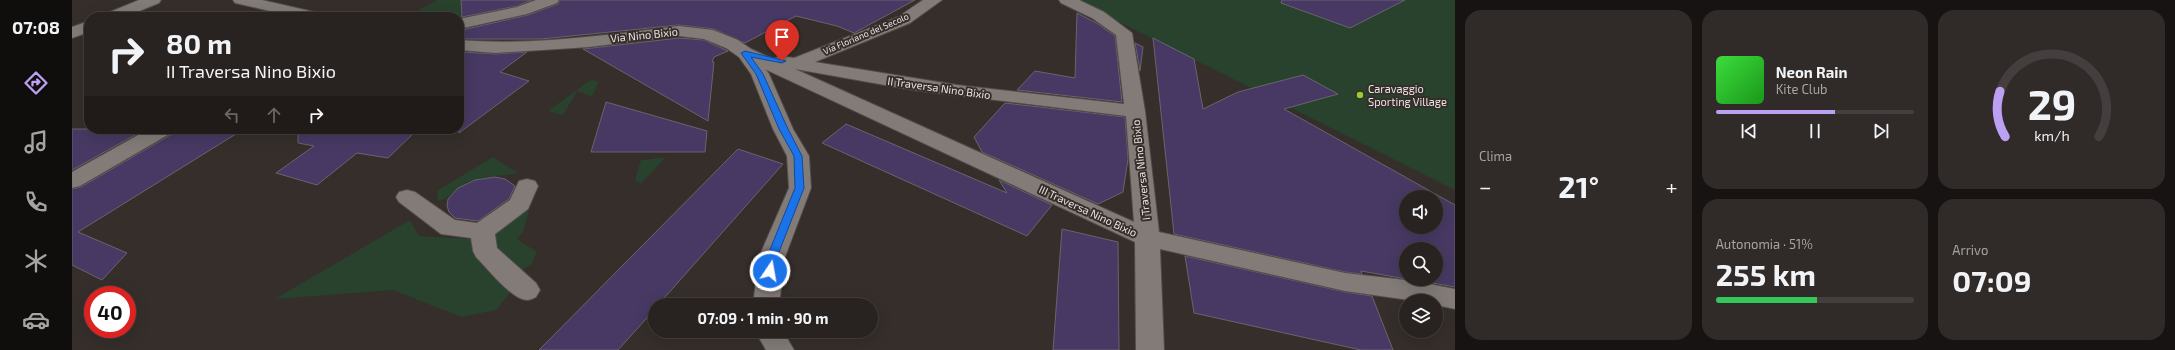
<!DOCTYPE html>
<html lang="it">
<head>
<meta charset="utf-8">
<style>
  body { margin:0; font-family:"Exo 2",sans-serif; background:#302a29; color:#f1f3f6; height:100vh; display:flex; flex-direction:column; font-size:15px; white-space:nowrap }
  * { box-sizing:border-box; margin:0 }
  p { font-size:13px; color:#a5a4a5 }
  .icon { flex:none; width:22px; height:22px; fill:none; stroke:currentColor; stroke-width:2; stroke-linecap:round; stroke-linejoin:round }
  .map { position:relative; flex:1; overflow:hidden }
  .panel { display:flex; flex-direction:column; gap:10px; padding:10px; background:#161312; width:720px }
  .panel>* { flex:none }
  .hud { position:absolute; left:12px; top:12px; width:380px; height:122px; border-radius:16px; box-shadow:0 4px 16px #0002,0 0 0 1px #443f3e; background:#282220; color:#f1f3f6; overflow:hidden }
  .tools { position:absolute; left:1327px; top:190px; display:grid; gap:8px }
  .tools a { display:grid; place-items:center; width:44px; height:44px; border-radius:50%; background:#282220; box-shadow:0 4px 16px #0002,0 0 0 1px #443f3e; font-size:20px }
  .speed { position:absolute; left:12px; top:286px; display:flex; gap:8px; font-size:20px; font-weight:700; text-align:center }
  .speed>* { display:grid; place-content:center; width:52px; height:52px; border-radius:50%; background:#282220; box-shadow:0 4px 16px #0002,0 0 0 1px #443f3e; line-height:1 }
  .speed .limit { border:6px solid #d22; background:#fff; color:#111 }
  .pin { position:absolute; display:grid; place-items:center; width:34px; height:34px; color:#fff; margin:-41px -17px; border-radius:50% 50% 50% 0; rotate:-45deg; box-shadow:0 0 4px #0007 }
  .pin .icon { rotate:45deg }
  .me { position:absolute; width:44px; margin:-22px; rotate:12deg; stroke-linejoin:round; filter:drop-shadow(0 0 3px #0008) }
  .turn { display:flex; align-items:center; gap:14px; height:84px; padding:0 16px; font-size:18px }
  .turn .icon { width:52px; height:52px; stroke-width:2.5 }
  .turn b { display:block; font-size:28px; line-height:34px }
  .lanes { display:flex; align-items:center; height:38px; padding:0 16px; background:#0003; justify-content:center; gap:20px; direction:ltr }
  .lanes .off { opacity:.35 }
  .big { font-size:30px; font-weight:700; line-height:1.1 }
  .panel .widget { flex:1; display:flex; flex-direction:column; justify-content:center; gap:6px; min-width:0; padding:0 14px; border-radius:16px; background:#302a29 }
  .panel .dial { align-items:center; gap:0 }
  .dial svg { height:104px; overflow:visible; fill:none; stroke:#443f3e; stroke-width:7; stroke-linecap:round; text-anchor:middle }
  .dial text { fill:#f1f3f6; stroke:none }
  .song { display:flex; align-items:center; gap:12px }
  .cover { width:48px; height:48px; border-radius:6px; background:linear-gradient(135deg,hsl(120 70% 55%),hsl(120 70% 35%)) }
  .played { height:4px; border-radius:2px; background:linear-gradient(90deg,#bca0f2 60%,#443f3e 60%) }
  .keys { display:flex; justify-content:space-around; direction:ltr }
  .heat { display:flex; justify-content:space-between; align-items:center; font-size:22px; direction:ltr }
  .charge { height:6px; border-radius:3px; background:linear-gradient(90deg,#34c759 51%,#443f3e 0) }
  .panel .tiles { flex:1; display:grid; gap:10px; grid-template-columns:repeat(3,1fr) }
  .widget:first-child { grid-row:span 2 }
  .trip { position:absolute; left:576px; top:298px; width:230px; height:40px; border-radius:20px; background:#282220; box-shadow:0 4px 16px #0002,0 0 0 1px #443f3e; font-weight:700; line-height:40px; text-align:center }
  main { display:flex; flex:1; min-height:0 }
  .tabs { display:flex; flex-direction:column; width:72px; justify-content:space-around; align-items:center; background:#100e0d; color:#a5a4a5 }
  .tabs .icon { width:28px; height:28px }
  .tabs .current { color:#bca0f2 }
  .tabs b { font-size:18px; color:#f1f3f6 }
  .map>svg:first-child { display:block }
</style>
</head>
<body>
<main>
<nav class="tabs">
<b>07:08</b>
<svg class="icon current" aria-label="directions" viewBox="0 0 24 24"><path d="M12 3l9 9-9 9-9-9zM9 14v-3h6M13 9l2 2-2 2"/></svg>
<svg class="icon" aria-label="music" viewBox="0 0 24 24"><path d="M9 18V5l10-2v13"/><circle cx="6" cy="18" r="3"/><circle cx="16" cy="16" r="3"/></svg>
<svg class="icon" aria-label="phone" viewBox="0 0 24 24"><path d="M5 4h4l2 5-3 2q2 4 5 5l2-3 5 2v4C11 20 4 13 5 4z"/></svg>
<svg class="icon" aria-label="climate" viewBox="0 0 24 24"><path d="M12 3v18M4 7l16 10M4 17L20 7"/></svg>
<svg class="icon" aria-label="car" viewBox="0 0 24 24"><path d="M5 17H2v-5l4-1 3-4h7l3 4 3 1v5h-3M9 17h6M6 11h13"/><circle cx="7" cy="17" r="2"/><circle cx="17" cy="17" r="2"/></svg>
</nav>
<div class="map">
<svg width="1383" height="350" viewBox="0 0 1383 350">
  <rect width="100%" height="100%" fill="#352e2b"/>
  <path fill="#28422d" d="M 365,0 L 457,0 L 465,2 C 443,3 423,12 402,16 C 382,20 357,17 334,17 Z
    M 1003,0 L 1383,0 L 1383,190 Z
    M 521,80 L 527,82 L 520,96 L 505,91 L 491,115 L 476,111 L 517,81 Z
    M 421,157 L 446,173 C 430,176 412,176 396,182 C 383,188 380,198 366,201 L 365,191 Z
    M 594,157 L 569,184 L 563,180 L 569,160 Z
    M 460,200 L 451,232 L 445,239 L 465,252 L 460,264 L 448,271 L 421,253 L 420,237 L 433,221 Z
    M 338,220 L 347,236 L 398,239 L 407,246 L 441,289 L 424,310 L 389,317 L 321,290 L 203,299 Z"/>
  <path fill="#473963" stroke="#67656c" fill-rule="evenodd" d="M 389,0 L 460,0 L 445,6 L 390,17 Z
    M 488,0 L 843,0 L 782,33 L 765,26 L 724,16 L 673,43 L 642,29 L 607,25 L 469,39 L 391,39 L 390,30 L 456,15 L 486,4 Z
    M 1210,0 L 1333,0 L 1278,28 L 1209,3 Z
    M 1005,13 L 1026,24 L 1043,36 L 1050,102 L 945,90 L 963,71 L 1003,78 Z
    M 607,38 L 632,40 L 656,51 L 642,57 L 640,62 L 642,62 L 636,121 L 511,49 Z
    M 1081,38 L 1122,59 L 1131,109 L 1166,92 L 1231,75 L 1266,94 L 1212,109 L 1383,205 L 1383,287 L 1338,279 L 1364,279 L 1364,249 L 1334,249 L 1334,279 L 1289,271 L 1290,274 L 1273,272 L 1102,234 ZM 1334,197 L 1364,197 L 1364,227 L 1334,227 Z
    M 1063,43 L 1071,47 L 1068,71 Z
    M 391,52 L 423,54 L 455,52 L 428,72 L 457,81 L 387,133 L 387,66 L 392,62 Z
    M 534,102 L 635,131 L 633,152 L 519,152 Z
    M 933,103 L 1053,117 L 1056,159 L 1051,192 L 1026,204 L 910,152 L 902,137 Z
    M 774,124 L 935,193 L 927,180 L 980,205 L 955,236 L 750,143 Z
    M 0,129 L 74,129 L 0,170 Z
    M 103,129 L 172,129 L 6,232 L 55,253 L 30,280 L 0,265 L 0,189 L 9,187 L 100,134 Z
    M 220,129 L 346,129 L 316,158 L 285,153 L 245,185 L 204,173 L 242,146 L 226,143 L 226,132 Z
    M 666,149 L 711,164 L 586,305 L 583,305 L 583,309 L 546,350 L 467,350 Z
    M 423,177 L 433,179 L 443,186 L 437,199 L 406,221 L 383,218 L 377,212 L 375,206 L 376,199 L 386,188 L 403,180 Z
    M 990,229 L 1046,242 L 1047,350 L 981,350 Z
    M 1113,256 L 1273,292 L 1300,296 L 1321,350 L 1289,350 L 1122,313 Z"/>
  <g fill="none" stroke-linecap="round" stroke-linejoin="round">
    <defs>
      <path id="street" d="M 67,0 L 89,0 L 87,3 L 53,17 L 31,17 L 33,14 Z
        M 464,0 L 487,0 L 485,3 L 455,14 L 387,29 L 387,19 L 445,7 Z
        M 851,0 L 870,0 L 838,23 L 743,62 L 885,85 L 1052,104 L 1044,35 L 1020,18 L 989,3 L 987,0 L 1007,0 L 1032,12 L 1060,33 L 1073,111 L 1087,232 L 1273,273 L 1342,281 L 1383,289 L 1383,309 L 1364,305 L 1364,301 L 1344,301 L 1273,291 L 1088,249 L 1092,350 L 1064,350 L 1063,242 L 667,57 L 664,53 L 667,49 L 673,48 L 679,49 L 701,59 L 709,56 L 722,58 L 826,17 ZM 723,69 L 841,90 L 1054,116 L 1062,222 Z
        M 17,21 L 17,32 L 0,38 L 0,27 Z
        M 77,129 L 102,129 L 99,133 L 8,186 L 0,188 L 0,172 Z
        M 455,179 L 463,181 L 466,186 L 456,209 L 423,234 L 425,248 L 464,283 L 468,290 L 464,297 C 462,298 458,300 455,300 C 440,300 415,268 404,257 L 401,251 L 399,238 L 369,234 L 327,202 L 324,197 L 327,192 L 335,190 L 343,192 L 383,220 L 405,223 L 438,200 L 447,181 Z"/>
      <path id="secondary" d="M 161,0 L 190,0 L 251,14 L 253,17 L 224,17 L 163,3 Z
        M 607,26 L 641,30 L 666,40 L 679,49 L 697,74 L 721,129 L 737,156 L 739,188 L 713,257 L 707,305 L 681,305 L 687,257 L 717,188 L 715,156 L 701,129 L 679,74 L 667,57 L 654,48 L 632,39 L 607,36 L 517,47 L 423,53 L 387,50 L 387,40 C 460,46 534,35 607,26 Z
        M 683,331 L 711,331 L 722,350 L 694,350 Z"/>
    </defs>
    <use href="#street" stroke="#514c49" stroke-width="2"/>
    <use href="#secondary" stroke="#514c49" stroke-width="2"/>
    <use href="#street" fill="#827b77" fill-rule="evenodd"/>
    <use href="#secondary" fill="#827b77" fill-rule="evenodd"/>
  </g>
  <path fill="#1a73e8" stroke="#114b97" d="M 673,51 L 714,61 L 710,63 L 679,57 L 691,74 L 716,129 L 730,156 L 732,188 L 705,257 L 703,271 L 698,275 L 692,271 L 695,257 L 723,188 L 722,156 L 707,129 L 684,74 L 669,53 Z"/>
  <circle fill="#9cca32" stroke="#352e2b" stroke-width="1.5" cx="1288" cy="95" r="4"/>
  <g text-anchor="middle" stroke-width="4" stroke-linejoin="round" paint-order="stroke">
    <g font-size="9" fill="#e9e4e2" stroke="#352e2b">
      <text transform="translate(794 34) rotate(-23)" y="3">Via Floriano del Secolo</text>
    </g>
    <g font-size="11" fill="#e9e4e2" stroke="#352e2b">
      <text transform="translate(572 35) rotate(-6)" y="4">Via Nino Bixio</text>
      <text transform="translate(867 88) rotate(8)" y="4">II Traversa Nino Bixio</text>
      <text transform="translate(1069 170) rotate(-96)" y="4">I Traversa Nino Bixio</text>
      <text transform="translate(1016 211) rotate(25)" y="4">III Traversa Nino Bixio</text>
    </g>
    <g font-size="11" fill="#e9e4e2" stroke="#352e2b" text-anchor="start">
      <text x="1296" y="93">Caravaggio<tspan x="1296" dy="13">Sporting Village</tspan></text>
    </g>
  </g>
</svg>
<div class="tools">
<a><svg class="icon" aria-label="sound" viewBox="0 0 24 24"><path d="M4 9h4l5-4v14l-5-4H4zM17 9q2 3 0 6"/></svg></a>
<a><svg class="icon" aria-label="search" viewBox="0 0 24 24"><circle cx="10" cy="10" r="6"/><path d="M15 15l6 6"/></svg></a>
<a><svg class="icon" aria-label="layers" viewBox="0 0 24 24"><path d="M12 4l9 5-9 5-9-5zM3 14l9 5 9-5"/></svg></a>
</div>
<div class="speed"><div class="limit">40</div></div>
<div class="pin" style="left:710px;top:61px;background:#d93025"><svg class="icon" aria-label="arrive" viewBox="0 0 24 24"><path d="M6 21V4h12l-3 4 3 4H6"/></svg></div>
<svg class="me" style="left:698px;top:271px" viewBox="-20 -20 40 40"><circle r="17" fill="#1a73e8" stroke="#fff" stroke-width="3"/><path d="M0-11L8 9 0 5-8 9z" fill="#fff"/></svg>
<div class="trip">07:09 · 1 min · 90 m</div>
<div class="hud">
<div class="turn"><svg class="icon" aria-label="right" viewBox="0 0 24 24"><path d="M7 20v-9h11M14 6l5 5-5 5"/></svg><div><b>80 m</b>II Traversa Nino Bixio</div></div>
<div class="lanes"><svg class="icon off" aria-label="left" viewBox="0 0 24 24"><path d="M17 20v-9H6M10 6l-5 5 5 5"/></svg><svg class="icon off" aria-label="ahead" viewBox="0 0 24 24"><path d="M12 20V5M6 11l6-6 6 6"/></svg><svg class="icon" aria-label="right" viewBox="0 0 24 24"><path d="M7 20v-9h11M14 6l5 5-5 5"/></svg></div>
</div>
</div>
<section class="panel">
<div class="tiles">
<div class="widget"><p>Clima</p>
<div class="heat"><a>−</a><b class="big">21°</b><a>+</a></div>
</div>
<div class="widget">
<div class="song"><i class="cover"></i><div><b>Neon Rain</b><p>Kite Club</p></div></div>
<div class="played"></div>
<div class="keys"><svg class="icon" aria-label="previous" viewBox="0 0 24 24"><path d="M18 5L8 12l10 7zM5 5v14"/></svg><svg class="icon" aria-label="pause" viewBox="0 0 24 24"><path d="M8 5v14M16 5v14"/></svg><svg class="icon" aria-label="next" viewBox="0 0 24 24"><path d="M6 5l10 7-10 7zM19 5v14"/></svg></div>
</div>
<div class="widget dial"><svg viewBox="0 0 100 80">
<path d="M14 69A42 42 0 1 1 86 69"/>
<path d="M14 69A42 42 0 0 1 10 34" stroke="#bca0f2"/>
<text x="50" y="56" font-size="32" font-weight="700">29</text>
<text x="50" y="72" font-size="11">km/h</text>
</svg></div>
<div class="widget"><p>Autonomia · 51%</p><b class="big">255 km</b><div class="charge"></div></div>
<div class="widget"><p>Arrivo</p><b class="big">07:09</b></div>
</div>
</section>
</main>
</body>
</html>
